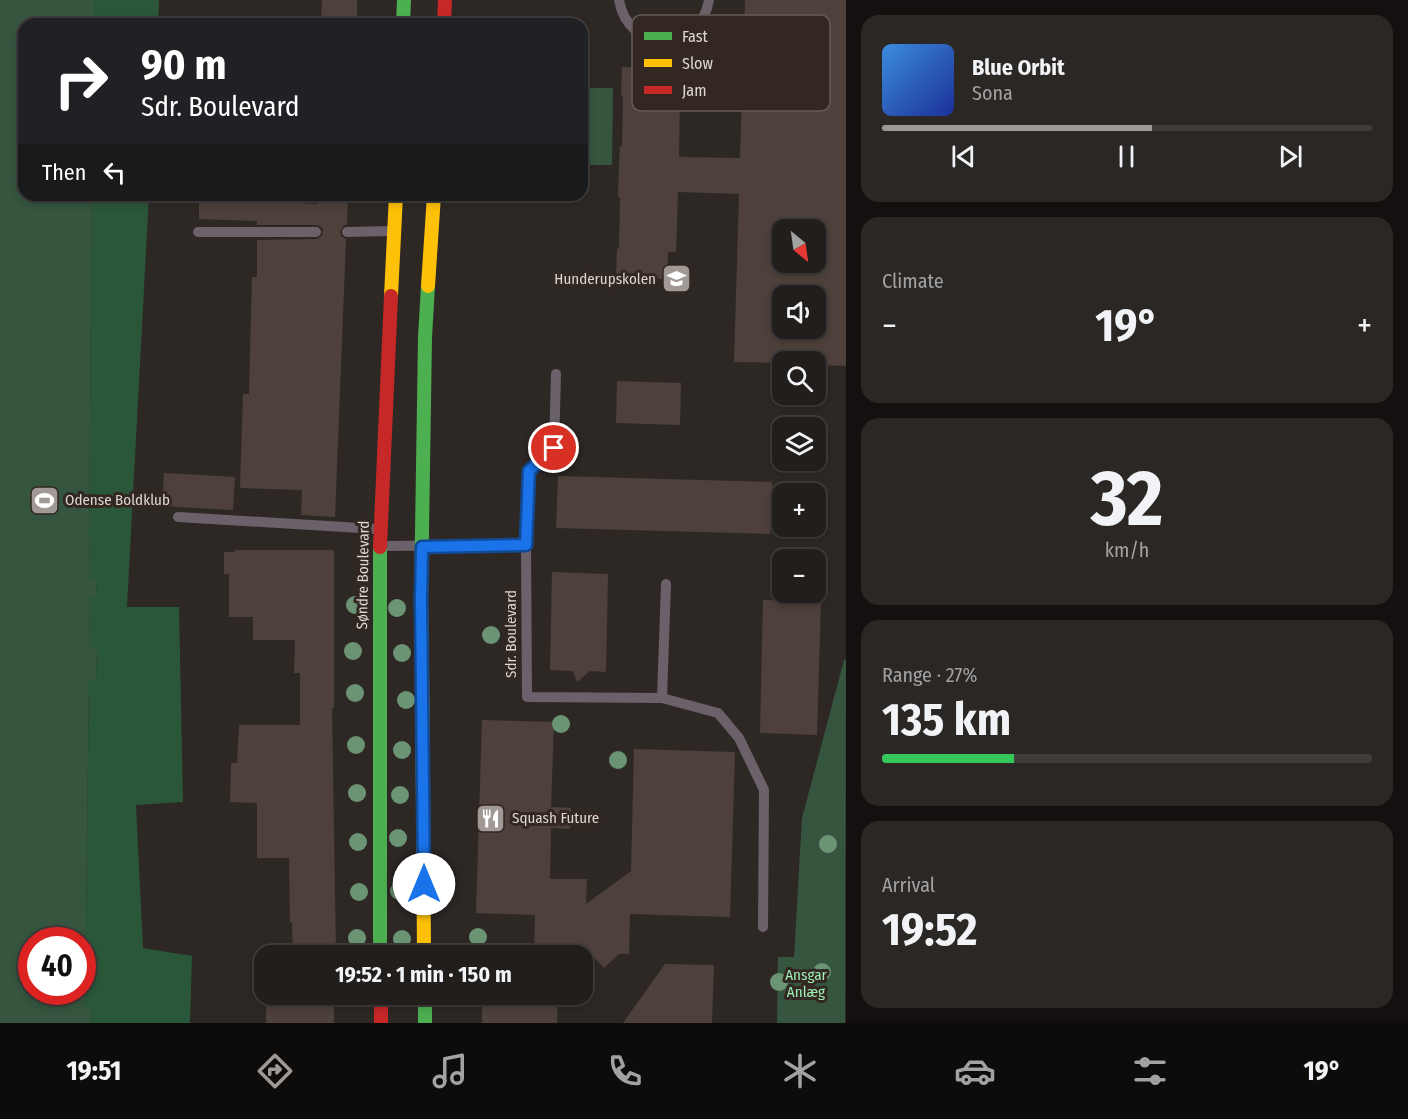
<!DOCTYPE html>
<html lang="en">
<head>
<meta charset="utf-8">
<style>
  body { margin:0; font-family:"Fira Sans Condensed",sans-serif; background:#2a2725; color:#f1f3f6; height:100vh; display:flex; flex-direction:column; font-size:22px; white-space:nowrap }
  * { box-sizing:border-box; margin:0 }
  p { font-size:20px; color:#a2a2a3 }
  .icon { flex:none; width:33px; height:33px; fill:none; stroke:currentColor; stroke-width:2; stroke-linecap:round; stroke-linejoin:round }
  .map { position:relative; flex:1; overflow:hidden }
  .drawer { display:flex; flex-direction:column; gap:15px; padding:15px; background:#13100f; width:562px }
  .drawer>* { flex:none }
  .banner { position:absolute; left:18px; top:18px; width:570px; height:183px; border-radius:18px; box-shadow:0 3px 9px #0003,0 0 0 2px #3f3c3b; background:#202124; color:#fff; overflow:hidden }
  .needle { width:39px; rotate:151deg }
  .controls { position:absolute; left:772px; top:219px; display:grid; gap:12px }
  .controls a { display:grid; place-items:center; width:54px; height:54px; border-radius:12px; background:#221e1c; box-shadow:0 3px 9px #0003,0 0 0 2px #3f3c3b; font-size:30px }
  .speed { position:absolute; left:18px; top:927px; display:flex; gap:12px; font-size:30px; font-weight:700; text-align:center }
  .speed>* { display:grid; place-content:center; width:78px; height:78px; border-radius:50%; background:#221e1c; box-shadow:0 3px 9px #0003,0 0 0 2px #3f3c3b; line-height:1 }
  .speed .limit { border:9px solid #d22; background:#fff; color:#111 }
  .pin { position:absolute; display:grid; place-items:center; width:51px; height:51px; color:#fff; margin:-26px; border:3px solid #fff; border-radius:50%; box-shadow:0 2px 6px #0007 }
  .me { position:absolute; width:66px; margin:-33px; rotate:0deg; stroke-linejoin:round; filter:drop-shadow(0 0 4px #0008) }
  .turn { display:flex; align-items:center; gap:21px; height:126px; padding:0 24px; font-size:27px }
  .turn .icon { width:78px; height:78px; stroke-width:2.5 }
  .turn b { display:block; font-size:42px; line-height:51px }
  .then { display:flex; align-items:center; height:57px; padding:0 24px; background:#0003; gap:12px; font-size:22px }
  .big { font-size:45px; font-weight:700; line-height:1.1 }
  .drawer .widget { flex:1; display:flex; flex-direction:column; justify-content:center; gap:9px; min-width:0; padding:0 21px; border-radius:18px; background:#2a2725 }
  .drawer .dial { align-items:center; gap:0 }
  .dial b { font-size:78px; line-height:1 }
  .song { display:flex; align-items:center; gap:18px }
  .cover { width:72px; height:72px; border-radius:9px; background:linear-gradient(135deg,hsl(210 70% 55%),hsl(230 70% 35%)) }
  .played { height:6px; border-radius:3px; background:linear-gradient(90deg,#a09995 55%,#3f3c3b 55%) }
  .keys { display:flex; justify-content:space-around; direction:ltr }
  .heat { display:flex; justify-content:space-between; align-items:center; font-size:33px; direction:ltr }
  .charge { height:9px; border-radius:4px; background:linear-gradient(90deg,#34c759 27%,#3f3c3b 0) }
  .trip { position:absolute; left:254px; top:945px; width:339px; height:60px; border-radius:18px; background:#221e1c; box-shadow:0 3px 9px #0003,0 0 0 2px #3f3c3b; font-weight:700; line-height:60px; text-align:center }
  .menu { display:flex; height:96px; justify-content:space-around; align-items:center; background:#0e0c0b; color:#a2a2a3 }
  .menu .icon { width:42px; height:42px }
  .menu .active { color:#a09995 }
  .menu b { font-size:27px; color:#f1f3f6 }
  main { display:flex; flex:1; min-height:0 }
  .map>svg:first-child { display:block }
</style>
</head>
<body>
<main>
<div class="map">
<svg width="846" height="1023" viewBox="0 0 846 1023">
  <rect width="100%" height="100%" fill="#2e2825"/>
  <path fill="#35553f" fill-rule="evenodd" d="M 0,0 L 94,0 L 94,24 L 24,24 L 24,195 L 92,195 L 89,533 L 90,577 L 97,578 L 96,597 L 90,597 L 89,647 L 97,647 L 96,680 L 89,680 L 85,1008 L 92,1009 L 91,1023 L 0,1023 ZM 32,940 L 82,940 L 82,992 L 32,992 Z
    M 582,88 L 613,88 L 612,165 L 582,165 Z
    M 844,660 L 846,660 L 845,1023 L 777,1023 L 778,957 L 794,957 L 802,818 Z"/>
  <path fill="#2a5739" d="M 94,0 L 159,0 L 158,24 L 94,24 Z
    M 92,195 L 149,195 L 127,607 L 179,607 L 183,802 L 136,805 L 143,948 L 192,956 L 190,1023 L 91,1023 L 92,1009 L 85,1009 L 89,680 L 96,680 L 97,648 L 89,647 L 90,597 L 96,596 L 97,579 L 90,578 L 89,533 Z"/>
  <path fill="#4e413b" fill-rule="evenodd" d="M 322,0 L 357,0 L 357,24 L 321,24 Z
    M 745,0 L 846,0 L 846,366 L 820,365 L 816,364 L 816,362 L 783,362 L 783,363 L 734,362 L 739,194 L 678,192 L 676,252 L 668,252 L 667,279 L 616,277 L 617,249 L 619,248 L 620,198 L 618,197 L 619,165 L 620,146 L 622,147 L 623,95 L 621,96 L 622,67 L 674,69 L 673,95 L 680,95 L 679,157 L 740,158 ZM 783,230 L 816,230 L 816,262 L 783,262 ZM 783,296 L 816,296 L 816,328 L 783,328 Z
    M 199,195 L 271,195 L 271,201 L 317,204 L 318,195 L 348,195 L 347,224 L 343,226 L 340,232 L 341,236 L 346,239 L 335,517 L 301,515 L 302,490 L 240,488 L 243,394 L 249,394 L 252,277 L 257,277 L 257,240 L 317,239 L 322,236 L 323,229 L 320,226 L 316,225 L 257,225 L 257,221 L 199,219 Z
    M 617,381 L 681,383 L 680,425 L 616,423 Z
    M 164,473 L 235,477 L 233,510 L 162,506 Z
    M 558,476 L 772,482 L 772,486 L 783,486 L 783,523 L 771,522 L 770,534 L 556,528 Z
    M 235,550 L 334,550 L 334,708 L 332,708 L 336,956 L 293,956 L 292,922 L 290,922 L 289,858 L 257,858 L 257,803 L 230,802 L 231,763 L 237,763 L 239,725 L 300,725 L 300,673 L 294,673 L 295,640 L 253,640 L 253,617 L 229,617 L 229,574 L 224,574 L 224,552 L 235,552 Z
    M 552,572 L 608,574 L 606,672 L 590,671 L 577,682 L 573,671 L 550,670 Z
    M 763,600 L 821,601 L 817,735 L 760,733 Z
    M 482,720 L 554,722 L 551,807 L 571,808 L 570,829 L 551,828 L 550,879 L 587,879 L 586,904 L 631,871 L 634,749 L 735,752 L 730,917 L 630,914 L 629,954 L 619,954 L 604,968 L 590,953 L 562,952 L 562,956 L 534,956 L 535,915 L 476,913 Z
    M 665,964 L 714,965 L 712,1023 L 623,1023 Z
    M 299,994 L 334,994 L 334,1023 L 266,1023 L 266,996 L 299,996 Z
    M 523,994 L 558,994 L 557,1023 L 482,1023 L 482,996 L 523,997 Z"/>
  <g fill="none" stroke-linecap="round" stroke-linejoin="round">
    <path stroke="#6b616b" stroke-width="10" d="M 619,0 C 628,54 700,54 709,0
      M 198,232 L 316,232
      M 347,232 L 391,231
      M 178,517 L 377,529
      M 526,545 L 527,697 L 662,698 L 718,713 L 739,738 L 764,790 L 763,927
      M 383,546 L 526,545 L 529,471 L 554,448 L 556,374
      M 662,698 L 666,584"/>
    <path stroke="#4caf50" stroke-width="14" d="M 403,24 L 404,0
      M 380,547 L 380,956
      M 422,661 L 421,599 L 425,337 L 428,286
      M 425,994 L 425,1023"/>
    <path stroke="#ffc107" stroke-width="14" d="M 428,286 L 434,195
      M 391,296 L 396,195
      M 422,661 L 424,956"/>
    <path stroke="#c62828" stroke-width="14" d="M 444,24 L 445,0
      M 380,547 L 391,296
      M 381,994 L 381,1023"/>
  </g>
  <g fill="#6b9475">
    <circle cx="355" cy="605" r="9"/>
    <circle cx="397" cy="608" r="9"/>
    <circle cx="491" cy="635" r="9"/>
    <circle cx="353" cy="651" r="9"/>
    <circle cx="402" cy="653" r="9"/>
    <circle cx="355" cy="693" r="9"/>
    <circle cx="406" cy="700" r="9"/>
    <circle cx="561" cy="724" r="9"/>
    <circle cx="356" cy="745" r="9"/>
    <circle cx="402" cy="750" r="9"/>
    <circle cx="618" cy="760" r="9"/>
    <circle cx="357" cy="793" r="9"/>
    <circle cx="400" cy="795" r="9"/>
    <circle cx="398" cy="838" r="9"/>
    <circle cx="358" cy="842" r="9"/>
    <circle cx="828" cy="844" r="9"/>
    <circle cx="399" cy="891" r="9"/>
    <circle cx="359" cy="892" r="9"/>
    <circle cx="478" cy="937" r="9"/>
    <circle cx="357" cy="938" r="9"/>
    <circle cx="402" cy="939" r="9"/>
    <circle cx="822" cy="972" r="9"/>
    <circle cx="779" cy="982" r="9"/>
  </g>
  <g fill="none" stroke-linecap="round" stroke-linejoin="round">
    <defs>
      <path id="route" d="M 424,884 L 421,599 L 422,547 L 526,545 L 529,471 L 554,448"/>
    </defs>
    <use href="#route" stroke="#114b97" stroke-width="15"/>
    <use href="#route" stroke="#1a73e8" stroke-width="10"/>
  </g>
  <defs>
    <symbol id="school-square" viewBox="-11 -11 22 22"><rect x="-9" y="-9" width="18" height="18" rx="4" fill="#a09995" stroke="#322721"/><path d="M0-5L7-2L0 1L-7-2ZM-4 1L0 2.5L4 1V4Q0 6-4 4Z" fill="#fff"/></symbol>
    <symbol id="stadium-square" viewBox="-11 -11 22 22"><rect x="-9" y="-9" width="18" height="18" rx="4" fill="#a09995" stroke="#322721"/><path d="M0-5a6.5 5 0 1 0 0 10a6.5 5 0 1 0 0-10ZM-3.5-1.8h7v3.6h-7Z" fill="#fff"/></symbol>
    <symbol id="restaurant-square" viewBox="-11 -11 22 22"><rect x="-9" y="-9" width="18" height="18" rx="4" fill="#a09995" stroke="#322721"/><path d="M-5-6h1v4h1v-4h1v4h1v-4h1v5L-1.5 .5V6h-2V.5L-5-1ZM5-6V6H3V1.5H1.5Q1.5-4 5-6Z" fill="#fff"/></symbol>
  </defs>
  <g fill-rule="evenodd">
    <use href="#school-square" x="660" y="262" width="33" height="33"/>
    <use href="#stadium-square" x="28" y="484" width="33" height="33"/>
    <use href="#restaurant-square" x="474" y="802" width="33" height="33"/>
  </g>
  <g text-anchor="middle" stroke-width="6" stroke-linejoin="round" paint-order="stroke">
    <g font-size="15" fill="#ded6d2" stroke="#322721" text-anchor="start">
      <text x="656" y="284" text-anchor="end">Hunderupskolen</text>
      <text x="65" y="505">Odense Boldklub</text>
      <text x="512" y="823">Squash Future</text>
    </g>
    <g font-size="15" fill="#ded6d2" stroke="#322721">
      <text transform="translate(363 575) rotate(-89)" y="5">Søndre Boulevard</text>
      <text transform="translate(511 634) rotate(-90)" y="5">Sdr. Boulevard</text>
    </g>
    <g font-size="15" fill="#9dedb6" stroke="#322721">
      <text x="806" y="980">Ansgar<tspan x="806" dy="17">Anlæg</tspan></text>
    </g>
  </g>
  <rect x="632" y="15" width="198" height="96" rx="9" fill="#322721" stroke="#665c56" stroke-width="1.5"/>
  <rect x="644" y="32" width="28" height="8" fill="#4caf50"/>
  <rect x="644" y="59" width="28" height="8" fill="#ffc107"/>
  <rect x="644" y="86" width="28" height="8" fill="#c62828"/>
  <g font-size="16" fill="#ded6d2">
    <text x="682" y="42">Fast</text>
    <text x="682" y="69">Slow</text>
    <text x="682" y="96">Jam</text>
  </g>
</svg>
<div class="controls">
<a><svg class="needle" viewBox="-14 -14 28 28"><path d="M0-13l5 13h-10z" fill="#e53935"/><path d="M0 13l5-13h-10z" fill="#a2a2a3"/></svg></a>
<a><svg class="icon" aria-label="sound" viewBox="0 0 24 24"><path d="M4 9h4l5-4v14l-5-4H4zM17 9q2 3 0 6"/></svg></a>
<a><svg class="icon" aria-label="search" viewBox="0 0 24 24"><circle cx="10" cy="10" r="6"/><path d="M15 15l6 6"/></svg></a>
<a><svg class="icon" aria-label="layers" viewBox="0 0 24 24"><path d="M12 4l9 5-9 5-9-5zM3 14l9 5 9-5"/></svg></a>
<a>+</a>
<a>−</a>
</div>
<div class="speed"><div class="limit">40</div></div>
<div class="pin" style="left:554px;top:448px;background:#d93025"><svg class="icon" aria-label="arrive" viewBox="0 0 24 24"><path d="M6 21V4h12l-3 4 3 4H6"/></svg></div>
<svg class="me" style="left:424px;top:884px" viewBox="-20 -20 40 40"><circle r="19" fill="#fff"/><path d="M0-13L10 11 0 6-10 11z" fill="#1a73e8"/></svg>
<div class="trip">19:52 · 1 min · 150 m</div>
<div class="banner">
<div class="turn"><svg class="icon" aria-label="right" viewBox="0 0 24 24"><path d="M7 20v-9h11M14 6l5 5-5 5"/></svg><div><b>90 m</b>Sdr. Boulevard</div></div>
<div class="then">Then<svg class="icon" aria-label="left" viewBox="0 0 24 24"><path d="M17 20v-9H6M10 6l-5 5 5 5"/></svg></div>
</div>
</div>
<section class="drawer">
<div class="widget">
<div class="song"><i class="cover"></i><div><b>Blue Orbit</b><p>Sona</p></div></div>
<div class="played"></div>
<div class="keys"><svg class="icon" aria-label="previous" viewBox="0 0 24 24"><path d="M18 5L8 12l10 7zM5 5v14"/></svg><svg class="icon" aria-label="pause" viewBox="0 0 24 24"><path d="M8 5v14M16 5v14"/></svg><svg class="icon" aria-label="next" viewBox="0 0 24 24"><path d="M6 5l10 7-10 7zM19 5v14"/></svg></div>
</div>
<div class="widget"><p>Climate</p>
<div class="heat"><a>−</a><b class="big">19°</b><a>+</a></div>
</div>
<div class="widget dial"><b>32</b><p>km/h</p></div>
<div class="widget"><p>Range · 27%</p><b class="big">135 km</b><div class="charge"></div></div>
<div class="widget"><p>Arrival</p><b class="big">19:52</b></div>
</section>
</main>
<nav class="menu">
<b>19:51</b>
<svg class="icon active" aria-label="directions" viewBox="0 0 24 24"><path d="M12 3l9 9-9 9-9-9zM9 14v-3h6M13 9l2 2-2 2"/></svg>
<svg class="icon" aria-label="music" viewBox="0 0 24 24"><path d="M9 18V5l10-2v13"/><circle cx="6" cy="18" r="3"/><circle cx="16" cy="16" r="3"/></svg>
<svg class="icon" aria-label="phone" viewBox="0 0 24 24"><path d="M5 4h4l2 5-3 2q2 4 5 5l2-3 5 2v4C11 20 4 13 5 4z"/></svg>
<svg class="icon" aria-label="climate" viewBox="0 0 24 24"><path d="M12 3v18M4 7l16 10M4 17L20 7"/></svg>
<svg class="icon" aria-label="car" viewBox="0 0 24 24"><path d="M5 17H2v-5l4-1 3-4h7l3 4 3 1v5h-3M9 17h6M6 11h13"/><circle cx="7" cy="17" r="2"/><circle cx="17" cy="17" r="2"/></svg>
<svg class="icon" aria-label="filters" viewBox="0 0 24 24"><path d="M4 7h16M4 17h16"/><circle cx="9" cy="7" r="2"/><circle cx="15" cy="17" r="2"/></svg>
<b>19°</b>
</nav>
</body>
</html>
